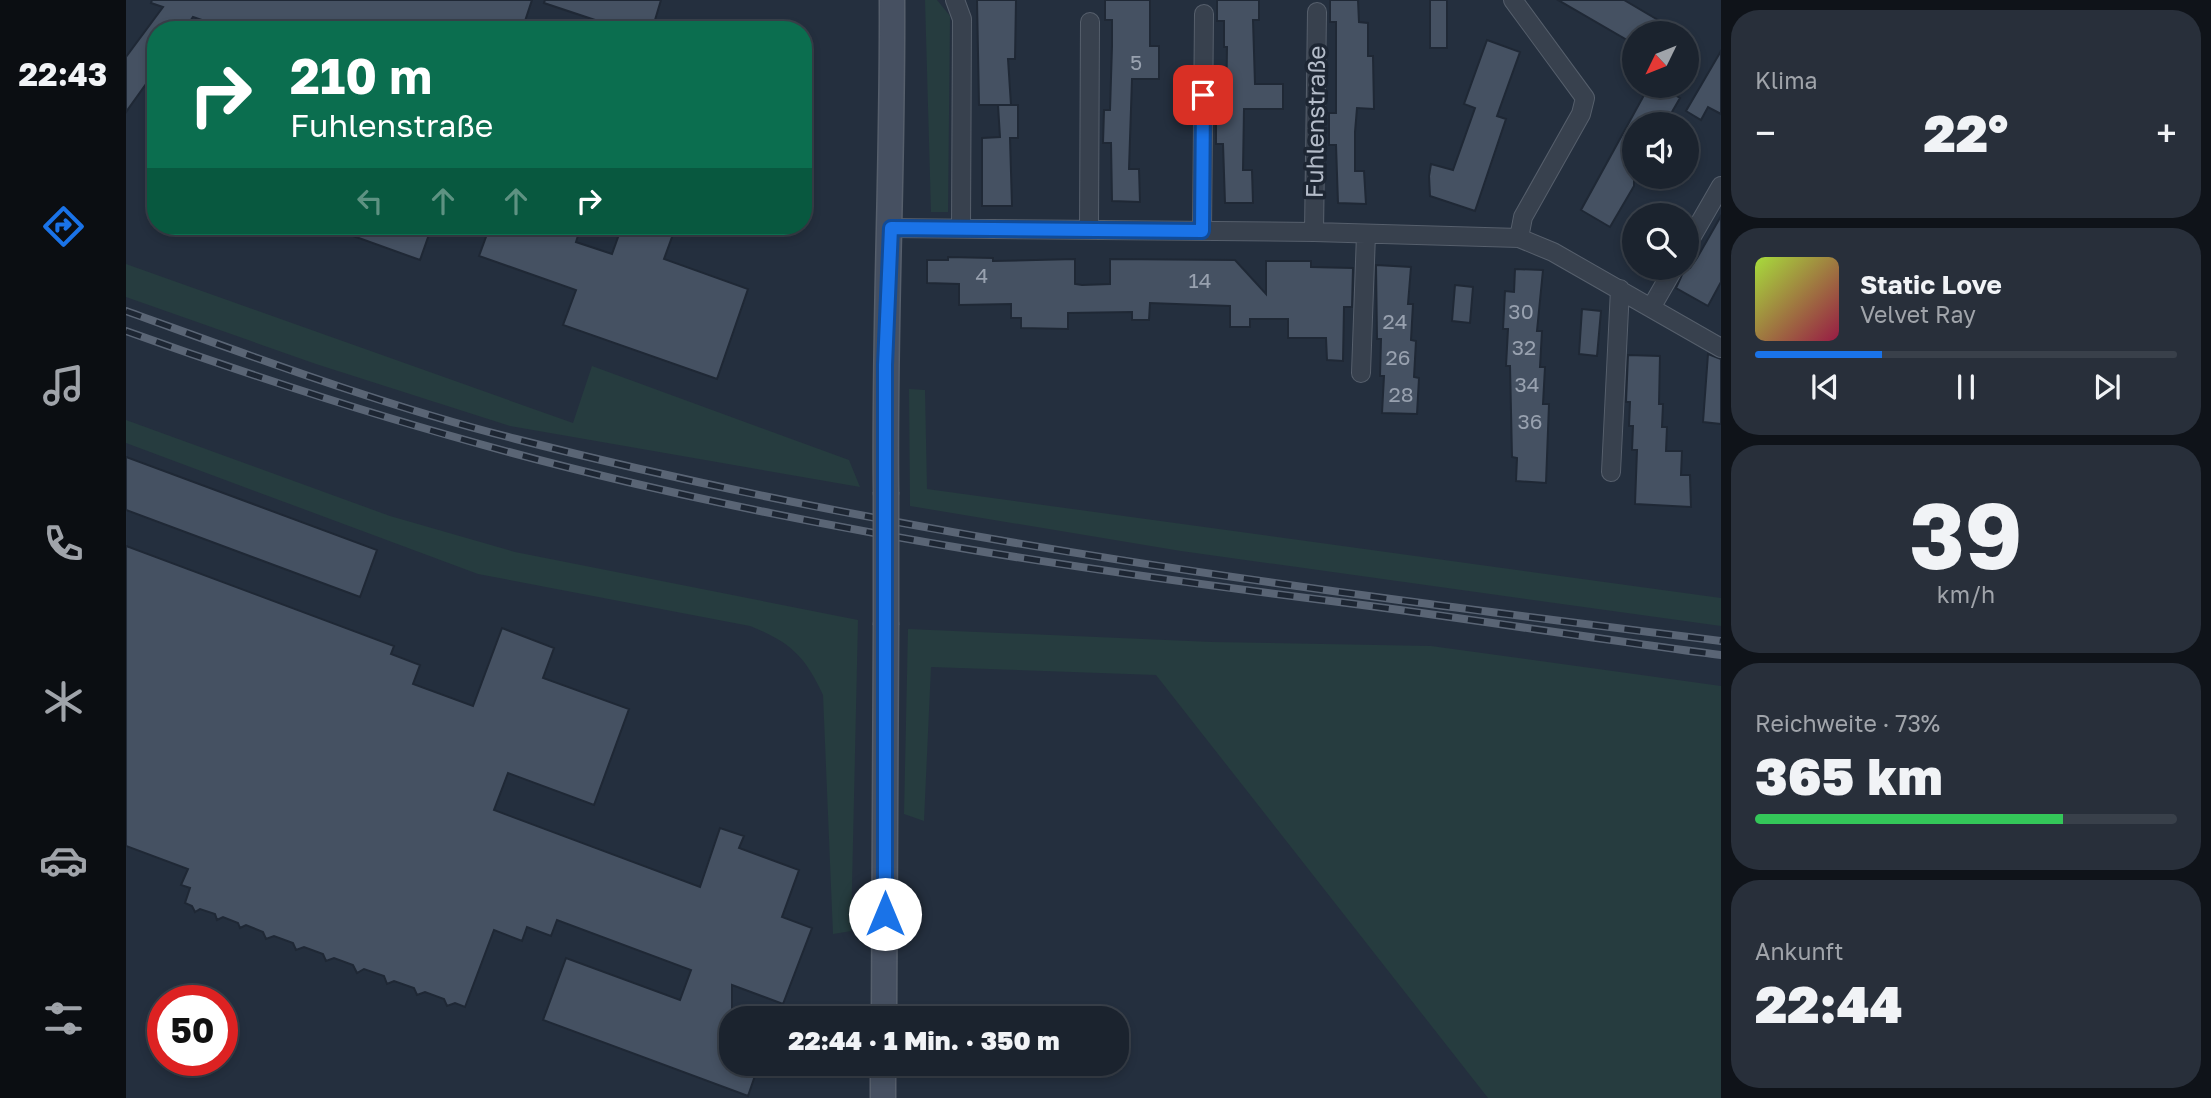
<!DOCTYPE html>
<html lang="de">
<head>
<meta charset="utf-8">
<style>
  body { margin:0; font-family:"Golos Text",sans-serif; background:#282f3a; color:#f1f3f6; height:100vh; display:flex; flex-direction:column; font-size:26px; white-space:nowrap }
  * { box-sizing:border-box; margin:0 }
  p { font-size:23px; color:#a0a4aa }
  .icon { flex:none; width:38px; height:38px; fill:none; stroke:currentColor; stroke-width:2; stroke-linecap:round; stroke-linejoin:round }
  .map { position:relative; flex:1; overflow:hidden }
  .details { display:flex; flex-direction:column; gap:10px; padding:10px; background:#0f1319; width:490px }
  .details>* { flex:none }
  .guide { position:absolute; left:21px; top:21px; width:665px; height:214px; border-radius:28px; box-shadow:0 4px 10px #0003,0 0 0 2px #39404a; background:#0b6e4f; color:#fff; overflow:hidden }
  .needle { width:46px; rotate:227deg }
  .buttons { position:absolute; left:1496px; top:21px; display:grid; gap:14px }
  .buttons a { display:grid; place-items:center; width:77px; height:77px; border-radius:50%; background:#1b232e; box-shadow:0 4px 10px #0003,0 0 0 2px #39404a; font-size:35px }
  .speed { position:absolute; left:21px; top:985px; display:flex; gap:14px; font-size:35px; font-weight:700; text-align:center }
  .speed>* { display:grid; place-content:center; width:91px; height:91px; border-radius:50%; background:#1b232e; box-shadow:0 4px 10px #0003,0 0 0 2px #39404a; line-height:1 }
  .speed .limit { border:10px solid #d22; background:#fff; color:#111 }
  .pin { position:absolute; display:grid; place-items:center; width:60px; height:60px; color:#fff; margin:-30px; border-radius:14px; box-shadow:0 4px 10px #0006 }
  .me { position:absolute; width:77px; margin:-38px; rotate:0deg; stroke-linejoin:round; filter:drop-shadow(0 0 5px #0008) }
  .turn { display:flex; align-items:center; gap:24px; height:147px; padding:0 28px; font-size:32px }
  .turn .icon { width:91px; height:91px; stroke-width:2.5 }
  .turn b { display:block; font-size:49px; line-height:60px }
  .lanes { display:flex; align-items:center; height:66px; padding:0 28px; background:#0003; justify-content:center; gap:35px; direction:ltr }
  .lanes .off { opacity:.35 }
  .big { font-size:52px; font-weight:800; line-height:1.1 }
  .details .card { flex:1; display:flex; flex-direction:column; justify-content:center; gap:10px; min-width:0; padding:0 24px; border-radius:28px; background:#282f3a }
  .details .dial { align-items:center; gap:0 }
  .dial b { font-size:91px; line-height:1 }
  .song { display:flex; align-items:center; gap:21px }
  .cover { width:84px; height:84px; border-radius:10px; background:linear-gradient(135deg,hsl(80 70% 55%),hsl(340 70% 35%)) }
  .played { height:7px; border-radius:4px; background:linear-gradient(90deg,#1a73e8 30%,#39404a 30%) }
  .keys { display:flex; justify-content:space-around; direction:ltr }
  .heat { display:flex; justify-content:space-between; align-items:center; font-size:38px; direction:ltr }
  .charge { height:10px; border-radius:5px; background:linear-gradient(90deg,#34c759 73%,#39404a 0) }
  .trip { position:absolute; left:593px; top:1006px; width:410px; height:70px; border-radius:28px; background:#1b232e; box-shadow:0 4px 10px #0003,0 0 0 2px #39404a; font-weight:800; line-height:70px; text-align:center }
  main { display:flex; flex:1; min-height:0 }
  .tab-bar { display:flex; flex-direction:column; width:126px; justify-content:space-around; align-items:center; background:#0b0e12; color:#a0a4aa }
  .tab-bar .icon { width:49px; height:49px }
  .tab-bar .selected { color:#1a73e8 }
  .tab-bar b { font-size:32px; color:#f1f3f6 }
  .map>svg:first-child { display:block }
</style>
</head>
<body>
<main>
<nav class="tab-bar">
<b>22:43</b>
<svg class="icon selected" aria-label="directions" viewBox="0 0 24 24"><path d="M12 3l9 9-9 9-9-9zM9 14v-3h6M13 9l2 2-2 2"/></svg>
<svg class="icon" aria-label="music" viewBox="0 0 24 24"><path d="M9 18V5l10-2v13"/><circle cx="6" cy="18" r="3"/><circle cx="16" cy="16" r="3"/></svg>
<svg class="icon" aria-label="phone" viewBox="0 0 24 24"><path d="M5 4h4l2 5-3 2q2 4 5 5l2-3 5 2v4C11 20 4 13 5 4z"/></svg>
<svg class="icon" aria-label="climate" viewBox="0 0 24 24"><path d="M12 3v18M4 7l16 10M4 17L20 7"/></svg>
<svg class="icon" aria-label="car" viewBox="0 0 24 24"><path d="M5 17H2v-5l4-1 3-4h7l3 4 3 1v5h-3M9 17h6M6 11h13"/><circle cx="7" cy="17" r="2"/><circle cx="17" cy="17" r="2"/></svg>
<svg class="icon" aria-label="filters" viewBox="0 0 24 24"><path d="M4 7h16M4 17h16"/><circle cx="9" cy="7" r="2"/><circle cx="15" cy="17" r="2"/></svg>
</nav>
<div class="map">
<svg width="1595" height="1098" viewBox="0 0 1595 1098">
  <rect width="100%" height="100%" fill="#242f3e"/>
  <path fill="#263c3f" d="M 799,0 L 811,0 L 824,16 L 822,212 L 805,212 Z
    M 0,264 L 447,423 L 466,366 L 723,460 L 734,487 L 384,426 L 190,364 L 0,297 Z
    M 783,389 L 799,390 L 801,489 L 1595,598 L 1595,626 L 1055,551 L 784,506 Z
    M 0,420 L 264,516 L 389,552 L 732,620 L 725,931 L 707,934 L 697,695 C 679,656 664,642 624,626 L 352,574 L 0,443 Z
    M 782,629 L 1086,642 L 1305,646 L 1595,686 L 1595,1098 L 1362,1098 L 1030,675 L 805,667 L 798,821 L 778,814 Z"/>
  <path fill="#455162" stroke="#1f2835" stroke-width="2" d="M 26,0 L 406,0 L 396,30 L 105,30 L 67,17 L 58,30 L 30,30 L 30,70 L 0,112 L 0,57 L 37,7 L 25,3 Z
    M 419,0 L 535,0 L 526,30 L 483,30 L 484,25 L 418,3 Z
    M 851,0 L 890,0 L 889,59 L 882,59 L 885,105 L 872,105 L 892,105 L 892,138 L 884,138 L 886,206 L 856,206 L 856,138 L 874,137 L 872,105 L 853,105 Z
    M 979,0 L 1024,0 L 1024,46 L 1033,46 L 1033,79 L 1006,79 L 1003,169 L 1013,169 L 1014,202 L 986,201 L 985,143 L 977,143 L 978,110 L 984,110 L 986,46 L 986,20 L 979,20 Z
    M 1091,0 L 1133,0 L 1133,20 L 1127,20 L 1129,84 L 1157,84 L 1157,109 L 1118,109 L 1117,170 L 1126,170 L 1127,203 L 1099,203 L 1097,144 L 1090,144 L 1090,111 L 1100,112 L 1101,47 L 1098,47 L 1098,21 L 1091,21 Z
    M 1204,0 L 1232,0 L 1233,22 L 1242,23 L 1242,56 L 1247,56 L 1248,109 L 1231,108 L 1229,132 L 1229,171 L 1238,171 L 1240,204 L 1212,203 L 1210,145 L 1203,145 L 1203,113 L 1210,113 L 1210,22 L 1204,22 Z
    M 1304,0 L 1321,0 L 1321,48 L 1304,48 Z
    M 1432,0 L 1498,0 L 1554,33 L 1508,33 L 1508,44 Z
    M 1361,40 L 1394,52 L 1371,116 L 1380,119 L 1349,211 L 1304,196 L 1303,176 L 1305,164 L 1327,170 L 1349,108 L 1338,104 Z
    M 1595,51 L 1595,114 L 1582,107 L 1575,120 L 1560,111 Z
    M 1523,86 L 1533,86 L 1554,98 L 1539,124 L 1508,124 L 1508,186 L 1484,227 L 1455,210 Z
    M 1595,216 L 1595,282 L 1582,306 L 1550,288 L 1559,268 L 1564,268 L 1571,258 Z
    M 205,226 L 306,226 L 294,260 L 205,228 Z
    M 364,226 L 455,226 L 450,242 L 486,254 L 496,226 L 550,226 L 538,259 L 622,289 L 591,379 L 437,325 L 450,290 L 353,256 Z
    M 822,257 L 867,258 L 867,261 L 949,259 L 949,284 L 956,285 L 984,284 L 984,259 L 1109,260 L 1140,294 L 1140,261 L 1185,261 L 1185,267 L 1227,268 L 1226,307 L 1218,307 L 1217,361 L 1201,360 L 1200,338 L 1162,338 L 1162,319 L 1124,319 L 1124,327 L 1104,327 L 1104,306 L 1024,303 L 1023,320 L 1006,320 L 1006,312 L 942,313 L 942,329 L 895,328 L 895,318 L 885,318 L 885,304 L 833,305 L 833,284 L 801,283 L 801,260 L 822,260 Z
    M 1250,265 L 1285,267 L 1282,304 L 1287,304 L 1285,340 L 1290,341 L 1288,377 L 1293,378 L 1291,414 L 1256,413 L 1258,376 L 1254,376 L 1255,339 L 1251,339 Z
    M 1389,269 L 1417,270 L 1411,331 L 1416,331 L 1414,367 L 1419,367 L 1417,404 L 1423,404 L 1420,483 L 1390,481 L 1391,458 L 1386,457 L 1384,366 L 1380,366 L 1382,329 L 1377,329 L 1379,291 L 1388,292 Z
    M 1329,285 L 1347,287 L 1344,323 L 1326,321 Z
    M 1456,309 L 1475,311 L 1471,356 L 1453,354 Z
    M 1582,354 L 1595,359 L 1595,424 L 1577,422 Z
    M 1502,355 L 1534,356 L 1533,404 L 1537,404 L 1536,427 L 1541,427 L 1540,451 L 1556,451 L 1555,475 L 1564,475 L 1565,507 L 1509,504 L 1511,450 L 1506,450 L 1507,426 L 1503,426 L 1504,402 L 1500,402 Z
    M 0,457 L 251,550 L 234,597 L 0,510 Z
    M 0,546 L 268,646 L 265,654 L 294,665 L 287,684 L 347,706 L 376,628 L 428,648 L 417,678 L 503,709 L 468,805 L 382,773 L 368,810 L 574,887 L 594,828 L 618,836 L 613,848 L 673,870 L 656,917 L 686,928 L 657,1004 L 606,985 L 606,1064 L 633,1064 L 622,1096 L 417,1020 L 440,958 L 554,1000 L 565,970 L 431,920 L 425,936 L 401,927 L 396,941 L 368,930 L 339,1007 L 329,1003 L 321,1006 L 318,999 L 299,992 L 291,995 L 288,988 L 268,981 L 261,984 L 258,976 L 238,969 L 231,973 L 227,965 L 208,958 L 200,961 L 197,954 L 178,947 L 170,950 L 167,943 L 148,936 L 140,939 L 137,932 L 120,925 L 114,928 L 112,923 L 97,917 L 91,920 L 89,914 L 74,909 L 69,912 L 66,906 L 59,903 L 64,888 L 55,885 L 62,869 L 0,846 Z"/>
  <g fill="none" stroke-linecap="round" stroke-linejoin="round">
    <defs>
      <path id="minor" d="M 829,0 L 836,19 L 835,228
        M 1387,0 L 1459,98 L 1455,114 L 1397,217 L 1393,238
        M 765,228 L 1188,232 L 1393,238 L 1427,252 L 1595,348
        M 963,229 L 964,22
        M 1076,231 L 1078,14
        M 1188,232 L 1191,12
        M 1561,245 L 1595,186
        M 1525,308 L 1548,268
        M 1235,373 L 1240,234
        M 1485,472 L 1494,289"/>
      <path id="secondary" d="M 760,492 C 758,328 767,164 766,0
        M 758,1018 L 760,625
        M 757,1098 L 757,1064"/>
    </defs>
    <use href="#minor" stroke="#565f6c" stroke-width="20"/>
    <use href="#secondary" stroke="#565f6c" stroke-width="27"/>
    <use href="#minor" stroke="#38414e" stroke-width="18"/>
    <use href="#secondary" stroke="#465061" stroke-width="24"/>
    <defs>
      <path id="rail" d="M 0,311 C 128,357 258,406 390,439 C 784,540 1191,591 1595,641
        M 0,331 C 165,390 331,442 502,482 C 739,538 980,573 1221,603 C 1346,619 1470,639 1595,655"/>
    </defs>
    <use href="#rail" stroke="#5a6575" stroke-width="8"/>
    <use href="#rail" stroke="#1d2633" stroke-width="5" stroke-dasharray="16" stroke-linecap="butt"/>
    <defs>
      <path id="secondary-bridge" d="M 760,625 L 760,492"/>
    </defs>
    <use href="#secondary-bridge" stroke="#565f6c" stroke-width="27" stroke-linecap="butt"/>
    <use href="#secondary-bridge" stroke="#465061" stroke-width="24"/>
  </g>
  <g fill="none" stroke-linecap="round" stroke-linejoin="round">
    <defs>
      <path id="route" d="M 759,914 L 759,365 L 765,228 L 1076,231 L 1077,95"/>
    </defs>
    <use href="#route" stroke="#114b97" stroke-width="18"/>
    <use href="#route" stroke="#1a73e8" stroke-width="12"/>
  </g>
  <g text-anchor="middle" stroke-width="7" stroke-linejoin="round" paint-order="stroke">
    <g font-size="21" fill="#98a1af">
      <text x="1010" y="70">5</text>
      <text x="856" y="283">4</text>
      <text x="1074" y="288">14</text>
      <text x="1395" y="319">30</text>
      <text x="1269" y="329">24</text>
      <text x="1398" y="355">32</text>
      <text x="1272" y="365">26</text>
      <text x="1401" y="392">34</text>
      <text x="1275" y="402">28</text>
      <text x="1404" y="429">36</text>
    </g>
    <g font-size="24" fill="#b4bcc9" stroke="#1d2633">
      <text transform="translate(1190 122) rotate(-89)" y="8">Fuhlenstraße</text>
    </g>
  </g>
</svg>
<div class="buttons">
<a><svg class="needle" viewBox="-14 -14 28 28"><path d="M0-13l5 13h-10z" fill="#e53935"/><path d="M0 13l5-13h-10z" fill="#a0a4aa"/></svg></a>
<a><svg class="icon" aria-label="sound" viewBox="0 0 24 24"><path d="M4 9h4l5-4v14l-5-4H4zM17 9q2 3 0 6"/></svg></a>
<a><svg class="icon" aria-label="search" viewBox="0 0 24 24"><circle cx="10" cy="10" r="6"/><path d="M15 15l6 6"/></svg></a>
</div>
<div class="speed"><div class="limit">50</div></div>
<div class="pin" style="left:1077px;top:95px;background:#d93025"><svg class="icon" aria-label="arrive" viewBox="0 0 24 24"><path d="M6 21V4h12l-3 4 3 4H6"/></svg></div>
<svg class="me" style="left:759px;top:914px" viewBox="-20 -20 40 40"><circle r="19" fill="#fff"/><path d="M0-13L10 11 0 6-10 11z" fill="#1a73e8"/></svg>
<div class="trip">22:44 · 1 Min. · 350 m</div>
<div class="guide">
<div class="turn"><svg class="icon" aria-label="right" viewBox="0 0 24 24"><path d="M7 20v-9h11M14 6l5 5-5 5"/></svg><div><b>210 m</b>Fuhlenstraße</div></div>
<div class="lanes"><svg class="icon off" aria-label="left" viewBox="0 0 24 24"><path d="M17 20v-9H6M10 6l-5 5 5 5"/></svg><svg class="icon off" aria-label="ahead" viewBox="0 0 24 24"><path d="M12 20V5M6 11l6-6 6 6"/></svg><svg class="icon off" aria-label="ahead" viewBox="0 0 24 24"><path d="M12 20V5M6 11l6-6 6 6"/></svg><svg class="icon" aria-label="right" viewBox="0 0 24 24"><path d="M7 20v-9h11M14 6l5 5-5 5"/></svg></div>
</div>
</div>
<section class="details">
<div class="card"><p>Klima</p>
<div class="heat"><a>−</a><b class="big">22°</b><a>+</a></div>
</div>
<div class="card">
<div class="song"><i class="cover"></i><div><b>Static Love</b><p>Velvet Ray</p></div></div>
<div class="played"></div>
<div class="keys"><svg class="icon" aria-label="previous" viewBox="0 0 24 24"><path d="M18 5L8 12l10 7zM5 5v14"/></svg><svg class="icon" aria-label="pause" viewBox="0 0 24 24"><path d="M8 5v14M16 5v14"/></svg><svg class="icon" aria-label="next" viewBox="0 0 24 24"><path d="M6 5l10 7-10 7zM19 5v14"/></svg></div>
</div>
<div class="card dial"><b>39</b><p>km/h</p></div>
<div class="card"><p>Reichweite · 73%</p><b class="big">365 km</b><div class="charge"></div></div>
<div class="card"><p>Ankunft</p><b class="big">22:44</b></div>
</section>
</main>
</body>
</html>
